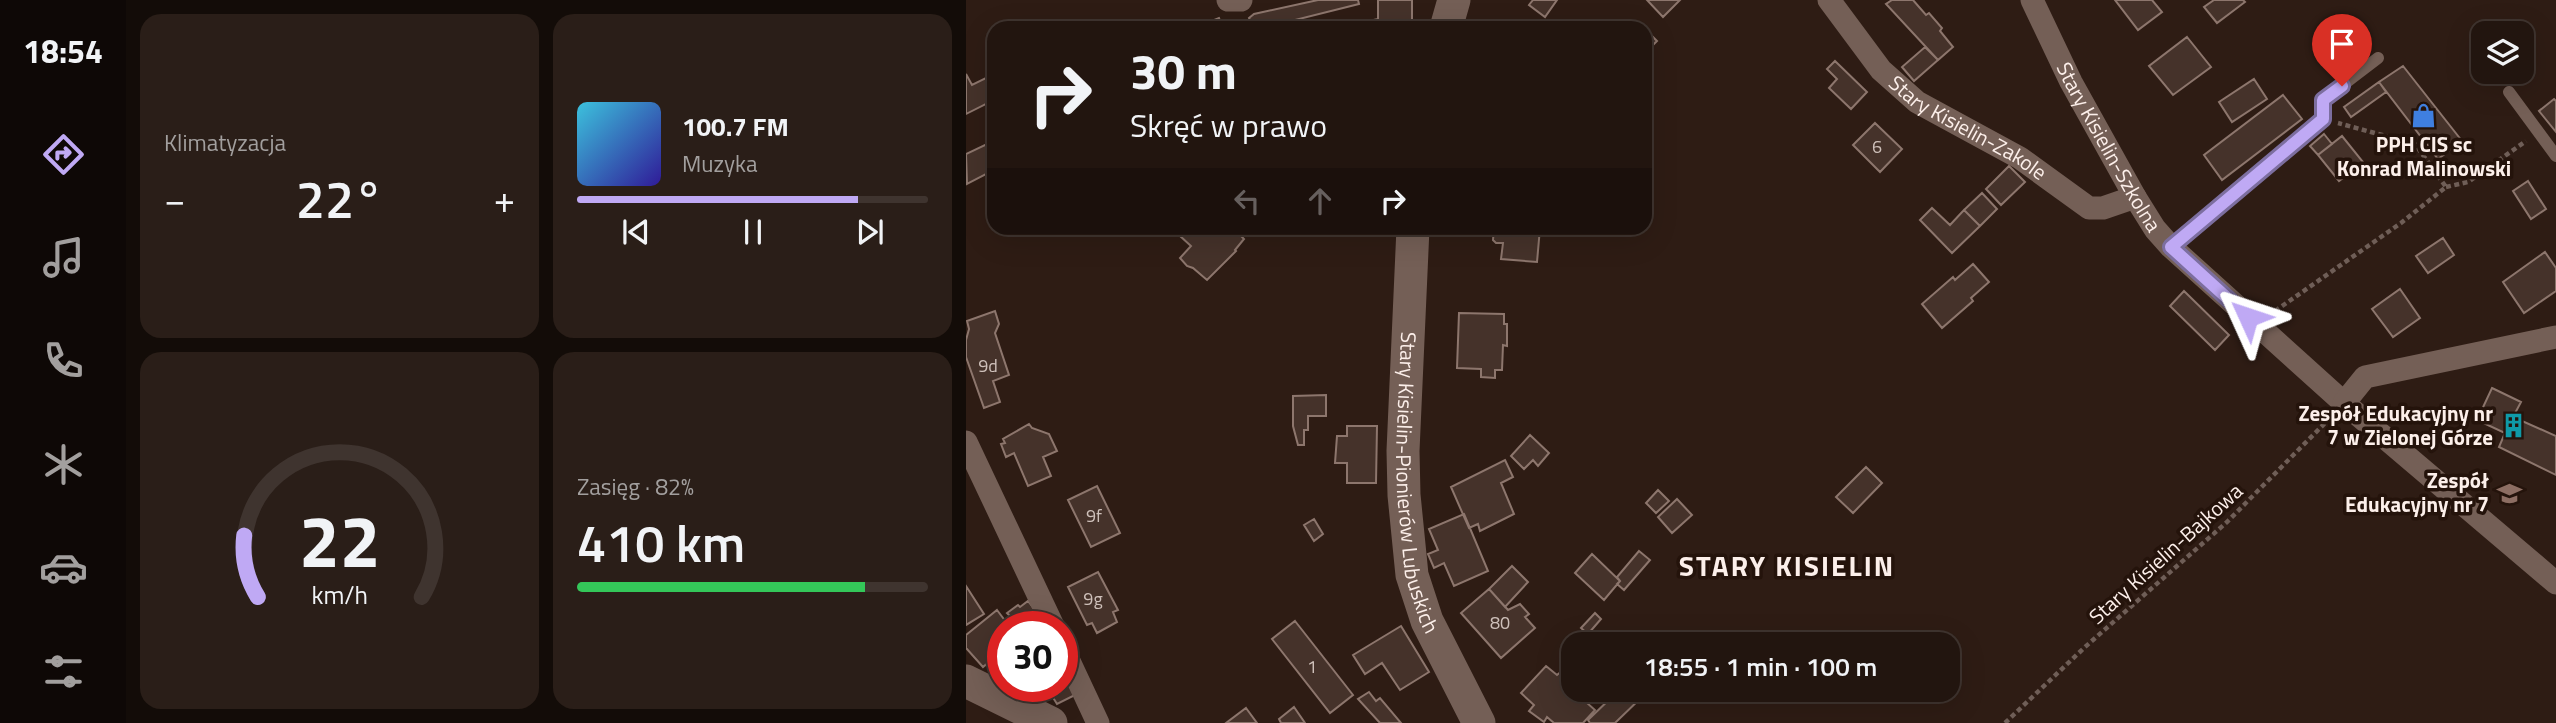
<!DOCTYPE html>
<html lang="pl">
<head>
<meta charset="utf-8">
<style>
  body { margin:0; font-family:"Titillium Web",sans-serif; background:#2a1e18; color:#f1f3f6; height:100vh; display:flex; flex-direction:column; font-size:26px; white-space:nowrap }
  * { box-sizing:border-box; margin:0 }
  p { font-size:23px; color:#a29f9e }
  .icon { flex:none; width:38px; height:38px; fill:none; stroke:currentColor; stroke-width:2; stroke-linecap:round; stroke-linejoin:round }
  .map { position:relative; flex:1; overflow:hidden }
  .details { display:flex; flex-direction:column; gap:14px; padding:14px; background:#130c08; width:840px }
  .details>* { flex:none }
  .top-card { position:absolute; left:21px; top:21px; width:665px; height:214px; border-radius:21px; box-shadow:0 7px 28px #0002,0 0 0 2px #3f342f; background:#22150f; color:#f1f3f6; overflow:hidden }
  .fabs { position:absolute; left:1505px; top:21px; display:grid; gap:14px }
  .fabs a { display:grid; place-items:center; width:63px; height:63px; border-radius:14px; background:#22150f; box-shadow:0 7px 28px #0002,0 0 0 2px #3f342f; font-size:35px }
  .speed { position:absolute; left:21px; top:611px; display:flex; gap:14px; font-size:35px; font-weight:700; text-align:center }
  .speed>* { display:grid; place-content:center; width:91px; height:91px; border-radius:50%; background:#22150f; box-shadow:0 7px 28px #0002,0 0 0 2px #3f342f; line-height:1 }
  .speed .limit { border:10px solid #d22; background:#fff; color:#111 }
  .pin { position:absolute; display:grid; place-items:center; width:60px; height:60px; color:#fff; margin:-72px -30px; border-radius:50% 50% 50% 0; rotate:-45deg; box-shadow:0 0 7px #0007 }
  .pin .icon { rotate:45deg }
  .me { position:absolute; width:77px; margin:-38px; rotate:312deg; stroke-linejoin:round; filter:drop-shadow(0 0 5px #0008) }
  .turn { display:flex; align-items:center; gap:24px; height:147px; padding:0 28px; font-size:32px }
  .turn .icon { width:91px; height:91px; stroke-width:2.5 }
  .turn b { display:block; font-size:49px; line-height:60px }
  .lanes { display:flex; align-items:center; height:66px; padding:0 28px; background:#0003; justify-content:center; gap:35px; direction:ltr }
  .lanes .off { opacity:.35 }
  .big { font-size:52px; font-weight:600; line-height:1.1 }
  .details .card { flex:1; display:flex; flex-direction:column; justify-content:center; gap:10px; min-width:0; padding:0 24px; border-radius:21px; background:#2a1e18 }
  .details .dial { align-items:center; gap:0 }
  .dial svg { height:182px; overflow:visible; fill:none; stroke:#3f342f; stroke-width:7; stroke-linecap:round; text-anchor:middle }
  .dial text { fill:#f1f3f6; stroke:none }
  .song { display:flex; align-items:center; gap:21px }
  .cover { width:84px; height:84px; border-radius:10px; background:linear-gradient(135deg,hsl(190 70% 55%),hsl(250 70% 35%)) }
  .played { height:7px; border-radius:4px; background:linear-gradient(90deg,#bfa9f4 80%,#3f342f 80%) }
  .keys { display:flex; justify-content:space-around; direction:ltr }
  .heat { display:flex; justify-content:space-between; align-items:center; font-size:38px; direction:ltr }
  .charge { height:10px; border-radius:5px; background:linear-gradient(90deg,#34c759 82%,#3f342f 0) }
  .details .tiles { flex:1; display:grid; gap:14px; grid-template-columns:repeat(2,1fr) }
  .trip { position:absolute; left:595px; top:632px; width:399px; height:70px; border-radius:21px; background:#22150f; box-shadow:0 7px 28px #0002,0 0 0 2px #3f342f; font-weight:600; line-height:70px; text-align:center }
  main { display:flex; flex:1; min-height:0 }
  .tabs { display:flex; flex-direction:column; width:126px; justify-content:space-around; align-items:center; background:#0e0806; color:#a29f9e }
  .tabs .icon { width:49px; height:49px }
  .tabs .current { color:#bfa9f4 }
  .tabs b { font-size:32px; color:#f1f3f6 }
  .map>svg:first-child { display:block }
</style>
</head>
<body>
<main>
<nav class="tabs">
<b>18:54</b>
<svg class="icon current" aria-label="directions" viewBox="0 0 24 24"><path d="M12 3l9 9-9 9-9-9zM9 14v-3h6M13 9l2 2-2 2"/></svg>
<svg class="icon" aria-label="music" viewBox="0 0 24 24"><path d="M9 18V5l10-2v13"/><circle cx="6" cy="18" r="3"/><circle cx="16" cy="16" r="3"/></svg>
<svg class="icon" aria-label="phone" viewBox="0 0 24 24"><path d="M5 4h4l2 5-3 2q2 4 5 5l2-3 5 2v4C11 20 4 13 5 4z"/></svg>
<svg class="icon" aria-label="climate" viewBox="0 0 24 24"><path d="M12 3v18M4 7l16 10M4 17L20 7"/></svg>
<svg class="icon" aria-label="car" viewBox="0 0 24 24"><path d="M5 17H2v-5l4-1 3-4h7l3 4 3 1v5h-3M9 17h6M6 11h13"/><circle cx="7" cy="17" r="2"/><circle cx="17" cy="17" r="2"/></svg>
<svg class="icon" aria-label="filters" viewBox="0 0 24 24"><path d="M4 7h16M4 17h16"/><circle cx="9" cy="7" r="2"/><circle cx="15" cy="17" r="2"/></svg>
</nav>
<section class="details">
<div class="tiles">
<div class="card"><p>Klimatyzacja</p>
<div class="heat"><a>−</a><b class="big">22°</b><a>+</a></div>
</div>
<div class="card">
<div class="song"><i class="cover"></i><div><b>100.7 FM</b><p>Muzyka</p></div></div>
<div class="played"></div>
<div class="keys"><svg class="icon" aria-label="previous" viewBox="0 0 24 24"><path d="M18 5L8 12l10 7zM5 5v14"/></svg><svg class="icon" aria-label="pause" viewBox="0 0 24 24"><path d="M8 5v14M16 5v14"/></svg><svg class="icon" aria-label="next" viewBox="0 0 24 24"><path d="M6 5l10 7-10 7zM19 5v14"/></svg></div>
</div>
<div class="card dial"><svg viewBox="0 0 100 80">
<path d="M14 69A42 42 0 1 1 86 69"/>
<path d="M14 69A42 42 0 0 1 8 42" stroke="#bfa9f4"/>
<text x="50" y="56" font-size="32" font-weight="700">22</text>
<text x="50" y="72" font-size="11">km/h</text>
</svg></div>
<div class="card"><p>Zasięg · 82%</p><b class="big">410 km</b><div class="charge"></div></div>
</div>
</section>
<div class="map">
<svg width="1590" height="723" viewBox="0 0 1590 723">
  <rect width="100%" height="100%" fill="#2e1c14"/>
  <path fill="#45322a" stroke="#8d766d" stroke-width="2" d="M 352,0 L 392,0 L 393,4 L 297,28 L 288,28 L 283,18 L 288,14 Z
    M 412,0 L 446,0 L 446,28 L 406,28 L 407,20 L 412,19 Z
    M 567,0 L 591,0 L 579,17 L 563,5 Z
    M 681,0 L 714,0 L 697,17 Z
    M 926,0 L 947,0 L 960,15 L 963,13 L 976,28 L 974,31 L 987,47 L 972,60 L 920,4 Z
    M 1149,0 L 1186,0 L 1196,12 L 1172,30 Z
    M 1248,0 L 1277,0 L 1279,2 L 1251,23 L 1238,7 Z
    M 253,18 L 257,28 L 228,28 Z
    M 679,29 L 691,41 L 679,53 Z
    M 1221,37 L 1245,67 L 1207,95 L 1183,66 Z
    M 959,47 L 972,60 L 948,81 L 936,67 Z
    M 869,61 L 901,92 L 885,109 L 863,88 L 871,79 L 861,69 Z
    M 1437,66 L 1496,141 L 1472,159 L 1413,82 Z
    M 0,74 L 6,85 L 28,74 L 28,100 L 0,114 Z
    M 1288,79 L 1301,99 L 1266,122 L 1253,102 Z
    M 1413,82 L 1420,92 L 1385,117 L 1378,107 Z
    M 1317,95 L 1336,119 L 1256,180 L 1238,155 Z
    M 1588,99 L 1590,101 L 1590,132 L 1573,111 Z
    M 909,123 L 936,149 L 914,172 L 887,145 Z
    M 1358,134 L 1366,144 L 1352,155 L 1344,146 Z
    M 1376,136 L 1397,162 L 1373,181 L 1352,155 Z
    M 21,144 L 28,157 L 28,170 L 1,184 L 0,154 Z
    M 1043,166 L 1059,182 L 1035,205 L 1020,189 Z
    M 1562,181 L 1580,209 L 1565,219 L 1547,191 Z
    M 1016,193 L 1031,209 L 1014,226 L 998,210 Z
    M 966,208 L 984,225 L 998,210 L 1014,226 L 986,253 L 954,220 Z
    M 218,228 L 284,228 L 276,237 L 278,239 L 269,250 L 270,251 L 241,280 L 227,268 L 221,266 L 214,258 L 225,246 L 213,235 Z
    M 528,228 L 574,228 L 571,262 L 535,259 L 537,243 L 530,243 L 527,240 Z
    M 1477,238 L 1488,255 L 1462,273 L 1450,256 Z
    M 1579,252 L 1590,268 L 1590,291 L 1558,313 L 1537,282 Z
    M 1007,264 L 1023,282 L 1005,298 L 1007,301 L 976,328 L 956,304 L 987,277 L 989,280 Z
    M 1434,289 L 1454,318 L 1427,337 L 1406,309 Z
    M 1218,291 L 1263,335 L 1249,350 L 1204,306 Z
    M 29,311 L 33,324 L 29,333 L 43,375 L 27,381 L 34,402 L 18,408 L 0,357 L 0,340 L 3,329 L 1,321 Z
    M 493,313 L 538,314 L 538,324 L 541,324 L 541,346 L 537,345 L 536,370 L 529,370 L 529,378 L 515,377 L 515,369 L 491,368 Z
    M 1526,388 L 1555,402 L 1547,417 L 1590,436 L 1590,475 L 1533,447 L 1539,433 L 1511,420 Z
    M 360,395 L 360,416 L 342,416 L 342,430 L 338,430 L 338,445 L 332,445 L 327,426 L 327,396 Z
    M 63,424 L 66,428 L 83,434 L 91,451 L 77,457 L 85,476 L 62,486 L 48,453 L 40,457 L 35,444 L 39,443 L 37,439 Z
    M 381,426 L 411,426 L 410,483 L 381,483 L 381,463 L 369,463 L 371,436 L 381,436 Z
    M 564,435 L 583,453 L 572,466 L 567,460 L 558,469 L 545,456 Z
    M 539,460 L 547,477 L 535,483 L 548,514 L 514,531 L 512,524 L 503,528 L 485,487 Z
    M 900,467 L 916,483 L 887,513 L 870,497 Z
    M 131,486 L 154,533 L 125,547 L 102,500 Z
    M 692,490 L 703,501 L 690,513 L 680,503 Z
    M 711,499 L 726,515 L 706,533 L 692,517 Z
    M 498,514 L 522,571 L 488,586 L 478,563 L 468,568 L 462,554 L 472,550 L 463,529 Z
    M 348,519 L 357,534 L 348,541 L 338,525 Z
    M 673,551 L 684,560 L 658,590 L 651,584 L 654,581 L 651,577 Z
    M 626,554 L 654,581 L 638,600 L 609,573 Z
    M 546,566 L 562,582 L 539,607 L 523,589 Z
    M 132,572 L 152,610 L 147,612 L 151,622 L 131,633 L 126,623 L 121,625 L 102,587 Z
    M 0,586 L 18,614 L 0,625 Z
    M 523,589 L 542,610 L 554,604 L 563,614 L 559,617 L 569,628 L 535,658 L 495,613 Z
    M 62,601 L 76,619 L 66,626 L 43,626 L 39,620 L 44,616 L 41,613 L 52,605 L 54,607 Z
    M 31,610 L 43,626 L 37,626 L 37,650 L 17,667 L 0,648 L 0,635 Z
    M 629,613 L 635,619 L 622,634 L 615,628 Z
    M 329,621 L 387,695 L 364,713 L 306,639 Z
    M 435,626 L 463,672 L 434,690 L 416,663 L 399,674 L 387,655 Z
    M 96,658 L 113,693 L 91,704 L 80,686 L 96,686 Z
    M 580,666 L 591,675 L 597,670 L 607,679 L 604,688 L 629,710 L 617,723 L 588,723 L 581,717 L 578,722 L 563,711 L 568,705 L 555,693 Z
    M 646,690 L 674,690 L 679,694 L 649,723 L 624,723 L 622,720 L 650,693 Z
    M 403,692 L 410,701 L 414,698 L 435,723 L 414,723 L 392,699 Z
    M 328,707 L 339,723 L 315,723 L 313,719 Z
    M 280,708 L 291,723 L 260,723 Z"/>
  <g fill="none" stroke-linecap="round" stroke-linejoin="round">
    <path stroke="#6f5e57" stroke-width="4.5" stroke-dasharray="5 3.5" stroke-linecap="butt" d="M 1480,187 L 1502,182 L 1560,141
      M 1309,311 L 1435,223 L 1480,187 L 1449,144 L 1372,123
      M 1039,723 L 1119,647 L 1261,522 L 1362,420"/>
    <path stroke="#745f56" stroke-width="12" d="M 1543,92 L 1590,156
      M 1205,247 L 1357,119 L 1357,100 L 1412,58"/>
    <g stroke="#745f56" stroke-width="23">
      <path d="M 262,0 L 275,0"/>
      <path id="s1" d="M 863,0 L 915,70 L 951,102 L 1054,158 L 1123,208 L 1137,208 L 1169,197"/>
      <path id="s2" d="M 1066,0 L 1105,82 L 1169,197 L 1189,229 L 1205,247 L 1378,403 L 1590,583"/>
      <path d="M 1378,403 L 1399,377 L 1590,337"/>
      <path d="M 0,442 L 87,626"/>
      <path d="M 96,646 L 132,723"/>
    </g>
    <g stroke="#745f56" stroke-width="33">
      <path d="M 480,28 L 488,0"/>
      <path id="s3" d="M 447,228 L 437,451 L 438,495 L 446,575 L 461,621 L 513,723"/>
      <path d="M 0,681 L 85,723"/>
    </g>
  </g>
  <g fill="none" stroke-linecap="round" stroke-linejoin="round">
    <defs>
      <path id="route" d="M 1282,317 L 1205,247 L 1357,119 L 1357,100 L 1376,86"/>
    </defs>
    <use href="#route" stroke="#7c6e9f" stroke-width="18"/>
    <use href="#route" stroke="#bfa9f4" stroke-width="12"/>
  </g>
  <defs>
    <symbol id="shop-bare" viewBox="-9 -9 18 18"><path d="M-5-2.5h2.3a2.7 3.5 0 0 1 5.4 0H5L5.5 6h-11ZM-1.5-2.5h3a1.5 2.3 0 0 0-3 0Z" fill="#3f7fe0" stroke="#24130b" stroke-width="2.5" paint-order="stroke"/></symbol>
    <symbol id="building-bare" viewBox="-9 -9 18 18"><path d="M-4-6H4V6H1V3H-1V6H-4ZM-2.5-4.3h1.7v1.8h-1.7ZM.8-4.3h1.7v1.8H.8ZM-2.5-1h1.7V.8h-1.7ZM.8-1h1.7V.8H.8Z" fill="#0f9aa8" stroke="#24130b" stroke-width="2.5" paint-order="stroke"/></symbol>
    <symbol id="school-bare" viewBox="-9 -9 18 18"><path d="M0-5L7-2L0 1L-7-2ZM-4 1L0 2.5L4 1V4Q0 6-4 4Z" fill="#8d6e63" stroke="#24130b" stroke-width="2.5" paint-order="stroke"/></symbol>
  </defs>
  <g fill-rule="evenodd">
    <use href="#shop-bare" x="1440" y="98" width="35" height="35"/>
    <use href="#building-bare" x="1530" y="408" width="35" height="35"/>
    <use href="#school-bare" x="1526" y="476" width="35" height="35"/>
  </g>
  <g text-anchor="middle" stroke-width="7" stroke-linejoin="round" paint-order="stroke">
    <g font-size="18" fill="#cec0ba">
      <text x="911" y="153">6</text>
      <text x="22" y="372">9d</text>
      <text x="128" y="522">9f</text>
      <text x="127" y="605">9g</text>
      <text x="534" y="629">80</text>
      <text x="346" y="673">1</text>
    </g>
    <g font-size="21" fill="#fcefea" stroke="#24130b">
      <text dy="7" stroke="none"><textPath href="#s1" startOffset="192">Stary Kisielin-Zakole</textPath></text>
      <text dy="7" stroke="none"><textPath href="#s2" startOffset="166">Stary Kisielin-Szkolna</textPath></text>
      <text dy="7" stroke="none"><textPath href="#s3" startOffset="256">Stary Kisielin-Pionierów Lubuskich</textPath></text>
      <text transform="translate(1200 554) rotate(-42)" y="7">Stary Kisielin-Bajkowa</text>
    </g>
    <g font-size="21" font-weight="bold" fill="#fcefea" stroke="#24130b" text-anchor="end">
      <text x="1458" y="152" text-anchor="middle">PPH CIS sc<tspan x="1458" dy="24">Konrad Malinowski</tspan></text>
      <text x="1527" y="421">Zespół Edukacyjny nr<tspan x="1527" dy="24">7 w Zielonej Górze</tspan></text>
      <text x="1523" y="488">Zespół<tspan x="1523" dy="24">Edukacyjny nr 7</tspan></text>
    </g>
    <g font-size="28" font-weight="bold" letter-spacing="2" fill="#fcefea" stroke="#24130b">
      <text x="821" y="576">STARY KISIELIN</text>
    </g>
  </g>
</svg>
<div class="fabs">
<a><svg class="icon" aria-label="layers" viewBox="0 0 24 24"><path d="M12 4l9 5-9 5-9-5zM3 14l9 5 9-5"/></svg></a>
</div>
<div class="speed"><div class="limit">30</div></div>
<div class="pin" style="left:1376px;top:86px;background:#d93025"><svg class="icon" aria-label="arrive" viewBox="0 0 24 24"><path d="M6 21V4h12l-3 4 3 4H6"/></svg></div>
<svg class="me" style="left:1282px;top:317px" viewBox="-20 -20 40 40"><path d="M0-17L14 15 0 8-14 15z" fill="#bfa9f4" stroke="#fff" stroke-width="4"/></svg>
<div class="trip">18:55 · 1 min · 100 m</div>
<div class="top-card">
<div class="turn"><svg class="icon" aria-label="right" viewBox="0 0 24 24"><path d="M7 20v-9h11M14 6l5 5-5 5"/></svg><div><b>30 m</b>Skręć w prawo</div></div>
<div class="lanes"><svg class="icon off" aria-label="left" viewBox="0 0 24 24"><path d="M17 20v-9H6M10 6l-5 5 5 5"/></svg><svg class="icon off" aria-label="ahead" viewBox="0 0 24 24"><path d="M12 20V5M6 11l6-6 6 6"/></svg><svg class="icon" aria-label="right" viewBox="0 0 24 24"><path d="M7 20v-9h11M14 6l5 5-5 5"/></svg></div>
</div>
</div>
</main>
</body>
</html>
